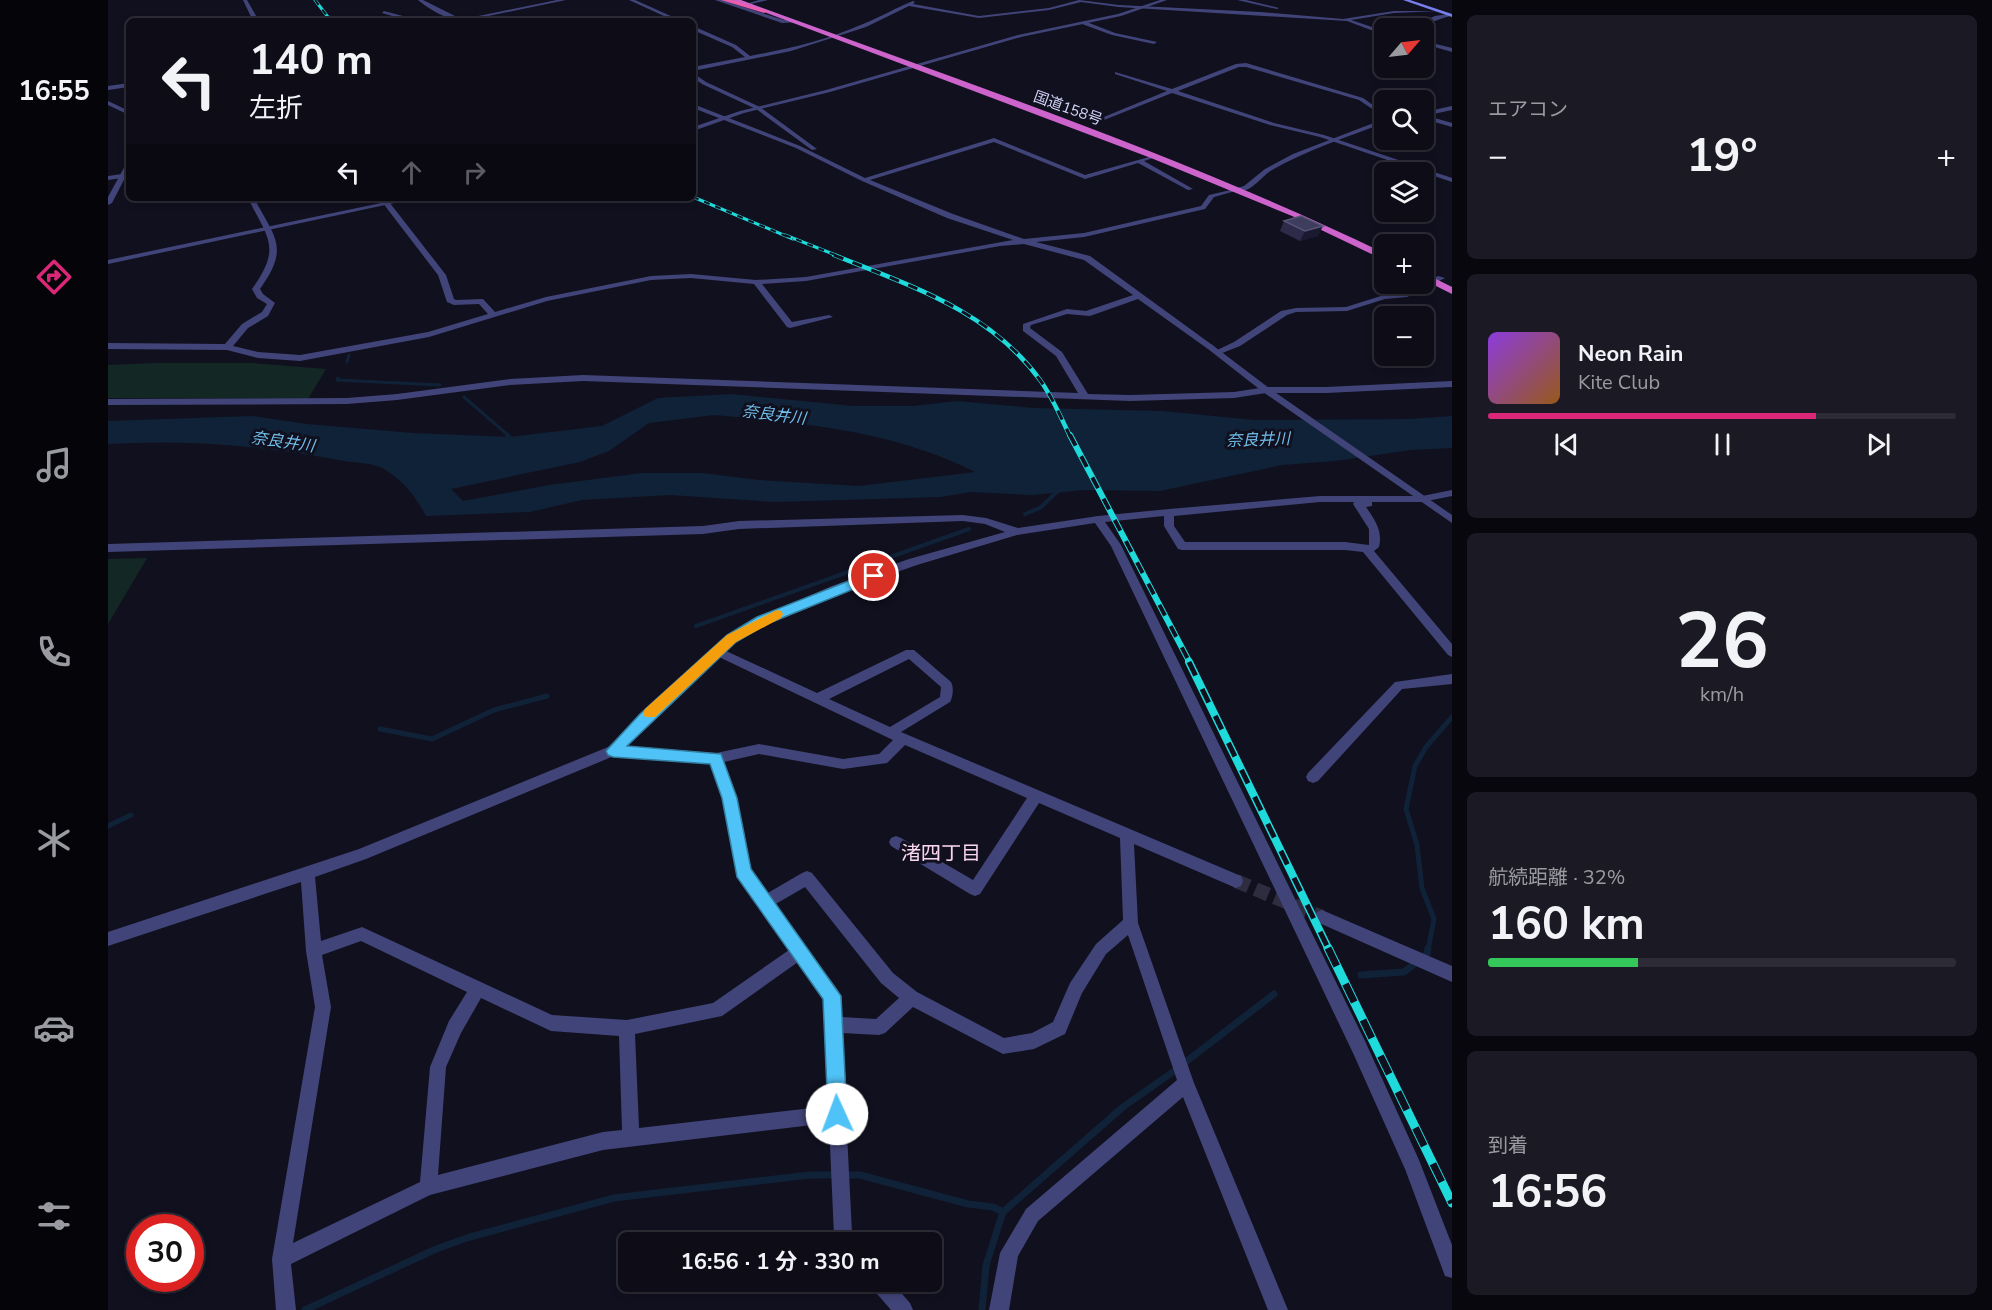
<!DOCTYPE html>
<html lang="ja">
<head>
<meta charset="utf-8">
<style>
  body { margin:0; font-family:"Nunito Sans","Noto Sans JP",sans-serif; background:#1b1a24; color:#f1f3f6; height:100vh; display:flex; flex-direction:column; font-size:22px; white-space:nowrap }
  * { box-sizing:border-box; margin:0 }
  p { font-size:20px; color:#9a9ba1 }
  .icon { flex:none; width:33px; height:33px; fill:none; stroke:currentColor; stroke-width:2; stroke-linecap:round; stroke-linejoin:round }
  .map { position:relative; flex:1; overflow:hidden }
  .side { display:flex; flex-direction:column; gap:15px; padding:15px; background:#07070d; width:540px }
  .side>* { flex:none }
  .hud { position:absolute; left:18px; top:18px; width:570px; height:183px; border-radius:9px; box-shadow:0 3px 9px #0003,0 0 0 2px #2d2c36; background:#0d0c17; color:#f1f3f6; overflow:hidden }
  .needle { width:39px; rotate:62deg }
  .tools { position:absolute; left:1266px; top:18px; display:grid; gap:12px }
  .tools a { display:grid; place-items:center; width:60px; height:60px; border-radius:9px; background:#0d0c17; box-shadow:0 3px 9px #0003,0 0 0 2px #2d2c36; font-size:30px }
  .speed { position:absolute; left:18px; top:1214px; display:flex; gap:12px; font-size:30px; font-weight:700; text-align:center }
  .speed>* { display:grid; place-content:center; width:78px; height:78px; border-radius:50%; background:#0d0c17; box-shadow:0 3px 9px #0003,0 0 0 2px #2d2c36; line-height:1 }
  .speed .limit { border:9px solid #d22; background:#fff; color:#111 }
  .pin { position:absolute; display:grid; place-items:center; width:51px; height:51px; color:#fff; margin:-26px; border:3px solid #fff; border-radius:50%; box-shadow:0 2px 6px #0007 }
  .me { position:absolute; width:66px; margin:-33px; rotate:358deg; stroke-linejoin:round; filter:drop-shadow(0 0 4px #0008) }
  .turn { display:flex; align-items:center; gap:21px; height:126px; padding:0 24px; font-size:27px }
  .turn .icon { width:78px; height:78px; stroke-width:2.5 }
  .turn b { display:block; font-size:42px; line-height:51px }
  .lanes { display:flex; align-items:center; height:57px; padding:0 24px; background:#0003; justify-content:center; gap:30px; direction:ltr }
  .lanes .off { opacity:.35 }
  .big { font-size:45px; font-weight:700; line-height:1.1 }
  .side .card { flex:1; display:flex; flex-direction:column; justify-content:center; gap:9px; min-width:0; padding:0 21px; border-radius:9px; background:#1b1a24 }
  .side .dial { align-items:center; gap:0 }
  .dial b { font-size:78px; line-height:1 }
  .song { display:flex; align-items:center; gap:18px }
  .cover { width:72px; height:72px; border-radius:9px; background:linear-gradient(135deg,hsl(270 70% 55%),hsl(30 70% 35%)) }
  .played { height:6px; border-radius:3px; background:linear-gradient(90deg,#db2777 70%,#2d2c36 70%) }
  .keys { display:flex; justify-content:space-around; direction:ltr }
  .heat { display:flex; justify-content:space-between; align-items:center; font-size:33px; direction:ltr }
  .charge { height:9px; border-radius:4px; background:linear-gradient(90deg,#34c759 32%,#2d2c36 0) }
  .trip { position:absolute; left:510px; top:1232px; width:324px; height:60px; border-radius:9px; background:#0d0c17; box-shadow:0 3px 9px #0003,0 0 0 2px #2d2c36; font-weight:700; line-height:60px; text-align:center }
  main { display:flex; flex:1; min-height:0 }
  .tabs { display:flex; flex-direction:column; width:108px; justify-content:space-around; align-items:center; background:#050509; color:#9a9ba1 }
  .tabs .icon { width:42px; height:42px }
  .tabs .active { color:#db2777 }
  .tabs b { font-size:27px; color:#f1f3f6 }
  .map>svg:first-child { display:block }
</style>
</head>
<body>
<main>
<nav class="tabs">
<b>16:55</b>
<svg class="icon active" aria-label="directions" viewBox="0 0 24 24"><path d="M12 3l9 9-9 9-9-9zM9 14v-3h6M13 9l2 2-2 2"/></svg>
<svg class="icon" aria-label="music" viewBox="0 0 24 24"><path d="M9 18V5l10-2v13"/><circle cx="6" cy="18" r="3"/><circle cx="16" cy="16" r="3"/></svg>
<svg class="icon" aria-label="phone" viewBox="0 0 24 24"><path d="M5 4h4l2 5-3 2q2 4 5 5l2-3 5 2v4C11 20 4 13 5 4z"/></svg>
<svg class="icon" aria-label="climate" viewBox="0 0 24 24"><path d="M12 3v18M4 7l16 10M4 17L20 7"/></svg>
<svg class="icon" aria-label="car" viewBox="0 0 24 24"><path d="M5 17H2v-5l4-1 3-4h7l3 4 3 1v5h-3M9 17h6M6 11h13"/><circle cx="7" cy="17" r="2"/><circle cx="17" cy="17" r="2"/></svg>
<svg class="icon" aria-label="filters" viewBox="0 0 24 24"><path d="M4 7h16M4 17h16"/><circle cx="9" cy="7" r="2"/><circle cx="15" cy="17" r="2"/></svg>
</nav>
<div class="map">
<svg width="1344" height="1310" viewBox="0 0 1344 1310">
  <rect width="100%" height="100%" fill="#11101f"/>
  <path fill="#132825" d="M 48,363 L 144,363 L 218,369 L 200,399 L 0,398 L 0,365 Z
    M 39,558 L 0,624 L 0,559 Z"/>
  <path fill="#102238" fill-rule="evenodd" d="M 623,394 L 745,406 L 804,406 L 849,401 L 926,408 L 1055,411 L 1146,420 L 1302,419 L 1344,416 L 1344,448 L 1303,450 L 1227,461 L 1174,465 L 1052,491 L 976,490 L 925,495 L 863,492 L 833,497 L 667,502 L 562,495 L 474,500 L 422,512 L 318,516 C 308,497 295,480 276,469 C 266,463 248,463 236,461 C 158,446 79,439 0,444 L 0,421 L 144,416 L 199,424 L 305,433 L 401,437 L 494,426 L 550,398 ZM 606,415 C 695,423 787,431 867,472 L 751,486 L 651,480 L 594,473 L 534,473 L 441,485 L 355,501 L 343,489 L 472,462 L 501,451 L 541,423 Z"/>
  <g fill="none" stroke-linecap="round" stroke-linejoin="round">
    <path stroke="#102238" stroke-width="3" d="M 239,362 L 241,355
      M 230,378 L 229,380 L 332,385
      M 356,397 L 401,436"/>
    <path stroke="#102238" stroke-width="4" d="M 399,435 L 406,441
      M 917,514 L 932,508 L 951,490
      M 588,626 L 861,529"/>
    <path stroke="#102238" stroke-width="5" d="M 272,729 L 324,739 L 386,710 L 439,696
      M 0,826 L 23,815
      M 1320,950 L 1326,919 L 1314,888 L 1309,845 L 1298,809 L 1307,766 L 1318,747 L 1344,717"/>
    <path stroke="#102238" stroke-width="7" d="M 1253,975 L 1296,972 L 1319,954 L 1320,948
      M 1075,1064 L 1166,994
      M 735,1175 L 752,1175 L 860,1204 L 885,1207 L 895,1212
      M 197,1310 L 328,1249 L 362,1237 L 506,1198 L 702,1175 L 727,1175
      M 874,1310 L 878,1265 L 895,1212 L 1015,1107 L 1069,1069"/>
    <path stroke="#2e2d40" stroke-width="14" stroke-dasharray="14 7" stroke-linecap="butt" d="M 1128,881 L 1214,917"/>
    <path fill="#414478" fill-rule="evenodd" d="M 135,0 L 139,0 L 151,21 L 145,21 Z
      M 449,0 L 458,0 L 356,21 L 351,20 Z
      M 521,0 L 527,0 L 574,21 L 567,21 Z
      M 607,0 L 614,0 L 676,20 L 691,22 L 674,23 Z
      M 651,0 L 660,0 L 643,4 L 641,3 Z
      M 971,0 L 1011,5 L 1152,12 L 1235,19 L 1286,11 L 1331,11 L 1286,13 L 1243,20 L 1276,31 L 1276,35 L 1239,21 L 1011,7 L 973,2 L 941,10 L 871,18 L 801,6 L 758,27 L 683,51 L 585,71 L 585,67 L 637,57 L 624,47 L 585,30 L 585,26 L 628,45 L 642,56 C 680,49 719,40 755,24 C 773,17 789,7 805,1 L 807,2 L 805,4 L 871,16 L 941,8 Z
      M 1129,0 L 1138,0 L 1171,8 L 1169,9 Z
      M 276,11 L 310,20 L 311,21 L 302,21 L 274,13 Z
      M 1341,14 L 1343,16 C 1329,19 1311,29 1297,28 L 1327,16 Z
      M 976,21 L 1007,33 L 1049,42 L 1046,44 L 1004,35 L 974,24 Z
      M 1316,41 L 1344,48 L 1344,52 L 1316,44 Z
      M 1138,63 L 1255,98 L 1276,113 L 1276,117 L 1251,100 L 1138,67 L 1131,67 L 1070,91 L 1166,123 L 1216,135 L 1344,178 L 1344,182 L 1212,137 L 1162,125 L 1064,93 L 996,120 L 991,119 L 1059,91 L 1007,74 L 1007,72 L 1064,89 L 1128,64 Z
      M 585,73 L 598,82 L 652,107 L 709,149 L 704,150 L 648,109 L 594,84 L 585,78 Z
      M 21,83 L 21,87 L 0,90 L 0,86 Z
      M 585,104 L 692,146 L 757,178 L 886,138 L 977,175 L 1048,155 L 1048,157 L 1036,161 L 1085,189 L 1080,190 L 1030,163 L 977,179 L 886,142 L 762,180 L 845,214 L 916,239 L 976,233 L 1093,206 L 1101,195 L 1131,188 L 1131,190 L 1106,197 L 1097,209 L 976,237 L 928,242 L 982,256 L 1107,347 L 1100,349 L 1030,299 L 982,316 L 959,314 L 923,325 L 922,328 L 954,352 L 980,394 L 1022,395 L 1126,392 L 1158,387 L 1218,387 L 1344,381 L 1344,387 L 1218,393 L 1158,393 L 1126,398 L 1022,401 L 475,381 L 402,385 L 289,400 L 239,404 L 0,405 L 0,399 L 239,398 L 289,394 L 402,379 L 475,375 L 970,393 L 948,356 L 915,331 L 915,324 L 959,309 L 978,311 L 1025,295 L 976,260 L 916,244 L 892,246 L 698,281 L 654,284 L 684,322 L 721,315 L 725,317 L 682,328 L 679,327 L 646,284 L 583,278 L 543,280 L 439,301 L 321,337 L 192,361 L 150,358 L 119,350 L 0,349 L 0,343 L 117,344 L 134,324 L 154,312 L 159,304 L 149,298 L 144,289 C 174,247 160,239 140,198 L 146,198 C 167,238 182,247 152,289 L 155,294 L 167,303 L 160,316 L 140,328 L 125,346 L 150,352 L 192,355 L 320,332 L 380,314 L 371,304 L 346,305 L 339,302 L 330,275 L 271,198 L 278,198 L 338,275 L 346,299 L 348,300 L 375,299 L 387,312 L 438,297 L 543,276 L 583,274 L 648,280 L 698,277 L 905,240 L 839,218 L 754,181 L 688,148 L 585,108 Z
      M 1316,115 L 1344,123 L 1344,127 L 1316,119 Z
      M 21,173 L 21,177 L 0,180 L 0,176 Z
      M 1330,276 L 1337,278 L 1299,297 L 1277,299 L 1239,311 L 1188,312 L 1179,315 L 1132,346 L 1109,355 L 1105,352 L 1126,342 L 1173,311 L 1188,308 L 1238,307 L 1276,295 L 1294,293 Z
      M 1344,490 L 1344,496 L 1314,502 L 1264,502 L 1264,506 L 1258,507 C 1267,520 1275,531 1271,547 L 1266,551 L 1344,644 L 1344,657 L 1340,655 L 1255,552 L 1237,550 L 1074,550 L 1070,549 L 1056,526 L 1056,516 L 997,522 L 1013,545 L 1257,1041 L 1311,1160 L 1344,1245 L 1344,1278 L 1337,1276 L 1297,1169 L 1245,1053 L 1003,546 L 987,523 L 909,535 L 809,565 L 732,592 L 658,624 L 628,641 L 618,651 L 709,693 L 798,650 L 806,650 L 843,682 C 846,687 845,697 842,702 L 793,732 L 1133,876 L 1135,881 L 1133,886 L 1128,888 L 1026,844 L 1030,923 L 1086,1083 L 1180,1310 L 1160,1310 L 1075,1097 L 930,1221 L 910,1256 L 901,1310 L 881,1310 L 892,1253 L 918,1209 L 1069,1080 L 1020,935 L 998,954 L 974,993 L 957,1034 L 926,1049 L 895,1054 L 805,1007 L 777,1033 L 771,1035 L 734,1033 L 744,1233 L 748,1242 L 728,1242 L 726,1236 L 721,1123 L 495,1150 L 322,1195 L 183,1264 L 188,1310 L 168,1310 L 164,1259 L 207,1007 L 198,951 L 193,882 L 0,946 L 0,932 L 251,849 L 500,747 L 604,648 L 620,635 L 650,618 L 724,586 L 801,559 L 897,532 L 877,524 L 855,521 L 631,529 L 595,534 L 0,552 L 0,544 L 595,526 L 631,521 L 855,515 L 878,518 L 910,528 L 990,516 L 1061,509 L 1212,496 L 1314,496 ZM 1212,502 L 1246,502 L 1245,504 L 1261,529 L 1261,545 L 1237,542 L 1077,542 L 1066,526 L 1066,516 ZM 611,657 L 785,740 L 771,754 L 735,759 L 651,744 L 608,753 L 518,746 ZM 801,659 L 833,687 L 832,697 L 782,727 L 721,699 ZM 797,745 L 919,798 L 865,880 L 793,838 L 788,836 L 783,838 L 781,842 L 783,846 L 862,894 L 867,896 L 872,894 L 931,803 L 1012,838 L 1015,920 L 988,944 L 962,983 L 945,1022 L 924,1033 L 896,1038 L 809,992 L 785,973 L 704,873 L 699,871 L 694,873 L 658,894 L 642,870 L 629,798 L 616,762 L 651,754 L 735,769 L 779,763 ZM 506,756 L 603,763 L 615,798 L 628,872 L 681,950 L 605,1003 L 519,1020 L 444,1015 L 254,927 L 213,941 L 207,877 L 258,859 ZM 697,887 L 773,983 L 791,998 L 768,1019 L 733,1017 L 732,996 L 730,990 L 666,905 ZM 253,941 L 359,992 L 341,1021 L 322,1067 L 312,1182 L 185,1243 L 223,1007 L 214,955 ZM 690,962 L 716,998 L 721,1106 L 531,1128 L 527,1034 L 614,1016 ZM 373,998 L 443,1031 L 511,1036 L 514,1130 L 495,1132 L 330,1175 L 338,1067 L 353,1033 Z
      M 1344,674 L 1344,684 L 1294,689 L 1210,781 L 1205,783 L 1200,781 L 1198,777 L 1200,773 L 1287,682 Z
      M 1214,910 L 1344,966 L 1344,982 L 1209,922 L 1207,917 L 1209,912 Z
      M 762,1281 L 783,1281 L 802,1303 L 805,1310 L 783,1310 L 764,1288 Z"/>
    <path fill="#414478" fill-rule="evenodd" d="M 310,0 L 315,0 L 357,21 C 341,21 322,10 310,0 Z
      M 1052,0 L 1059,0 L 1013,16 L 913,37 L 722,92 L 636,113 L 585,131 L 585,127 L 632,111 L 718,90 L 910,35 L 1010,14 Z
      M 0,101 L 21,111 L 21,115 L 0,105 Z
      M 1344,106 L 1344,110 L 1316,116 L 1316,112 Z
      M 1276,119 L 1276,123 C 1239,137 1199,150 1164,170 C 1152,177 1141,197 1126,189 L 1136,186 L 1157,169 L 1185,154 Z
      M 21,162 L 21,170 L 4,203 L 0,205 L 0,197 L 18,164 Z
      M 297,198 L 310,198 L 0,264 L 0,260 Z
      M 1103,344 L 1161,388 L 1344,515 L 1344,523 L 1155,392 L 1100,349 L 1099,347 Z"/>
    <path fill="#777fec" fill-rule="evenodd" d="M 1295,0 L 1302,0 L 1344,14 L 1344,17 Z"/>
    <path fill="#cc64cc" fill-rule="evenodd" d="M 624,0 L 633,0 C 849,80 1069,153 1276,253 L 1276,260 L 1184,216 L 1043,158 Z
      M 1316,273 L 1344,287 L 1344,294 L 1316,280 Z"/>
    <path fill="#e95eae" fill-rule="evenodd" d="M 613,0 L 625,0 L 660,11 L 656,13 Z"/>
    <defs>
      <path id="rail-far4" d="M 207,0 L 223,21
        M 585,197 L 685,239
        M 677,235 L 730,256"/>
      <path id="rail-far3" d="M 726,255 C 802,286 881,310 932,380 C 944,396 953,418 962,436"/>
      <path id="rail-far2" d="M 962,435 L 1082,663"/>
      <path id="rail-far1" d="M 1081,662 L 1221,950"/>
      <path id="rail" d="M 1220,948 L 1344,1203"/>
    </defs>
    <use href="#rail-far4" stroke="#1edadb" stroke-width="3"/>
    <use href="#rail-far3" stroke="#1edadb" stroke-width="4.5"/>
    <use href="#rail-far2" stroke="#1edadb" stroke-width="6"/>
    <use href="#rail-far1" stroke="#1edadb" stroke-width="8"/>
    <use href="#rail" stroke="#1edadb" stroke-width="9"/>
    <use href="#rail-far4" stroke="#11101f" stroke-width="2" stroke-dasharray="6" stroke-linecap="butt"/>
    <use href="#rail-far3" stroke="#11101f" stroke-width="3" stroke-dasharray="10" stroke-linecap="butt"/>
    <use href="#rail-far2" stroke="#11101f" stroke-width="4" stroke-dasharray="12" stroke-linecap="butt"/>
    <use href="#rail-far1" stroke="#11101f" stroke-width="5" stroke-dasharray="15" stroke-linecap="butt"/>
    <use href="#rail" stroke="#11101f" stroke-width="7" stroke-dasharray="20" stroke-linecap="butt"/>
  </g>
  <path fill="#2e2b4a" d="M 1176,221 L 1210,236 L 1192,241 L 1172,231 Z"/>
  <path fill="#1b1831" d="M 1215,226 L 1210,236 L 1192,241 L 1197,231 Z"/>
  <path fill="#3f3d5d" stroke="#575475" stroke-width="1.5" d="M 1193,216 L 1215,226 L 1197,231 L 1176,221 Z"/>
  <path fill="#4fc3f7" stroke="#337fa1" stroke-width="1.5" d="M 766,571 L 771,573 L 773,576 L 771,579 L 659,624 L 628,642 L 519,746 L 613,754 L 629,798 L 643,869 L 733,996 L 739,1114 L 736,1121 L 729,1124 L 722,1121 L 720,1114 L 715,999 L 629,877 L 614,798 L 602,764 L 505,757 L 500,755 L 498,751 L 532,714 L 619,635 L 649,617 Z"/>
  <path fill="#f59e0b" d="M 669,610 L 673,611 L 675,614 L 673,618 L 628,642 L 547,717 L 537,717 L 535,713 L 537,709 L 619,635 Z"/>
  <g text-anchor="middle" stroke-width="6" stroke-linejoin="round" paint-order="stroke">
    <g font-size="15" fill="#d4d3f9" stroke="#11101f">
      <text transform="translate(960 108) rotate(20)" y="5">国道158号</text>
    </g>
    <g font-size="16" font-style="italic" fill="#6fbeeb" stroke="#11101f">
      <text transform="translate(666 414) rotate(7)" y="6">奈良井川</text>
      <text transform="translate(1150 439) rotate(-2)" y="6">奈良井川</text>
      <text transform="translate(175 441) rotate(8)" y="6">奈良井川</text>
    </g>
    <g font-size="20" fill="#f9d5f0" stroke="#11101f">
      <text x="833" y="860">渚四丁目</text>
    </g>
  </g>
</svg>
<div class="tools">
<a><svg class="needle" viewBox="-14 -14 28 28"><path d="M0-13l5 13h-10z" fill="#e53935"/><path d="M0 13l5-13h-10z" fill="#9a9ba1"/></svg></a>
<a><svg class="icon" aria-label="search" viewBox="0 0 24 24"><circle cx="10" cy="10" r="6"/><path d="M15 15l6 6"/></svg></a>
<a><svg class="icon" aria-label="layers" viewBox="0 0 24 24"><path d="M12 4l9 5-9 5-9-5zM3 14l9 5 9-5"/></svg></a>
<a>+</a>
<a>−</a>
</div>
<div class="speed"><div class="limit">30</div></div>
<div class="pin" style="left:766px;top:576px;background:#d93025"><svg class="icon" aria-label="arrive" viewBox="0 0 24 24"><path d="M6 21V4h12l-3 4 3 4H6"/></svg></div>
<svg class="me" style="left:729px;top:1114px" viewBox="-20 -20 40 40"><circle r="19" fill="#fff"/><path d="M0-13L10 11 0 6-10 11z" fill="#4fc3f7"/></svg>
<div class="trip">16:56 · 1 分 · 330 m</div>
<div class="hud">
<div class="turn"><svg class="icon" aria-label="left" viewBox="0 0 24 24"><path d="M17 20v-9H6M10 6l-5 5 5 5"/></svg><div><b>140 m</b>左折</div></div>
<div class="lanes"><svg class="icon" aria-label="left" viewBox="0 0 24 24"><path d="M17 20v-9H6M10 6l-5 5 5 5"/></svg><svg class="icon off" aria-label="ahead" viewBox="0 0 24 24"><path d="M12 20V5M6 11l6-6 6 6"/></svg><svg class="icon off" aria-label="right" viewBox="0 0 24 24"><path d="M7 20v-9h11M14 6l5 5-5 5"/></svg></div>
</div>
</div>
<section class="side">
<div class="card"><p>エアコン</p>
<div class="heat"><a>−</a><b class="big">19°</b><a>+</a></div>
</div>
<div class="card">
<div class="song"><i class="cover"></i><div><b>Neon Rain</b><p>Kite Club</p></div></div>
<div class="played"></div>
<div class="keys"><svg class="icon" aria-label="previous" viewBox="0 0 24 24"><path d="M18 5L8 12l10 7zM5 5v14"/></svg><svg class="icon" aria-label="pause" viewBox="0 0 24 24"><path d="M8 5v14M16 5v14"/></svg><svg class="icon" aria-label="next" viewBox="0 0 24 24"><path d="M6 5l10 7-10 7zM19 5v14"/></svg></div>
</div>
<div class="card dial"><b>26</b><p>km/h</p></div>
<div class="card"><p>航続距離 · 32%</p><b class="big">160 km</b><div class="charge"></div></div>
<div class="card"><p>到着</p><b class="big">16:56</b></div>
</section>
</main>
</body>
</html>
